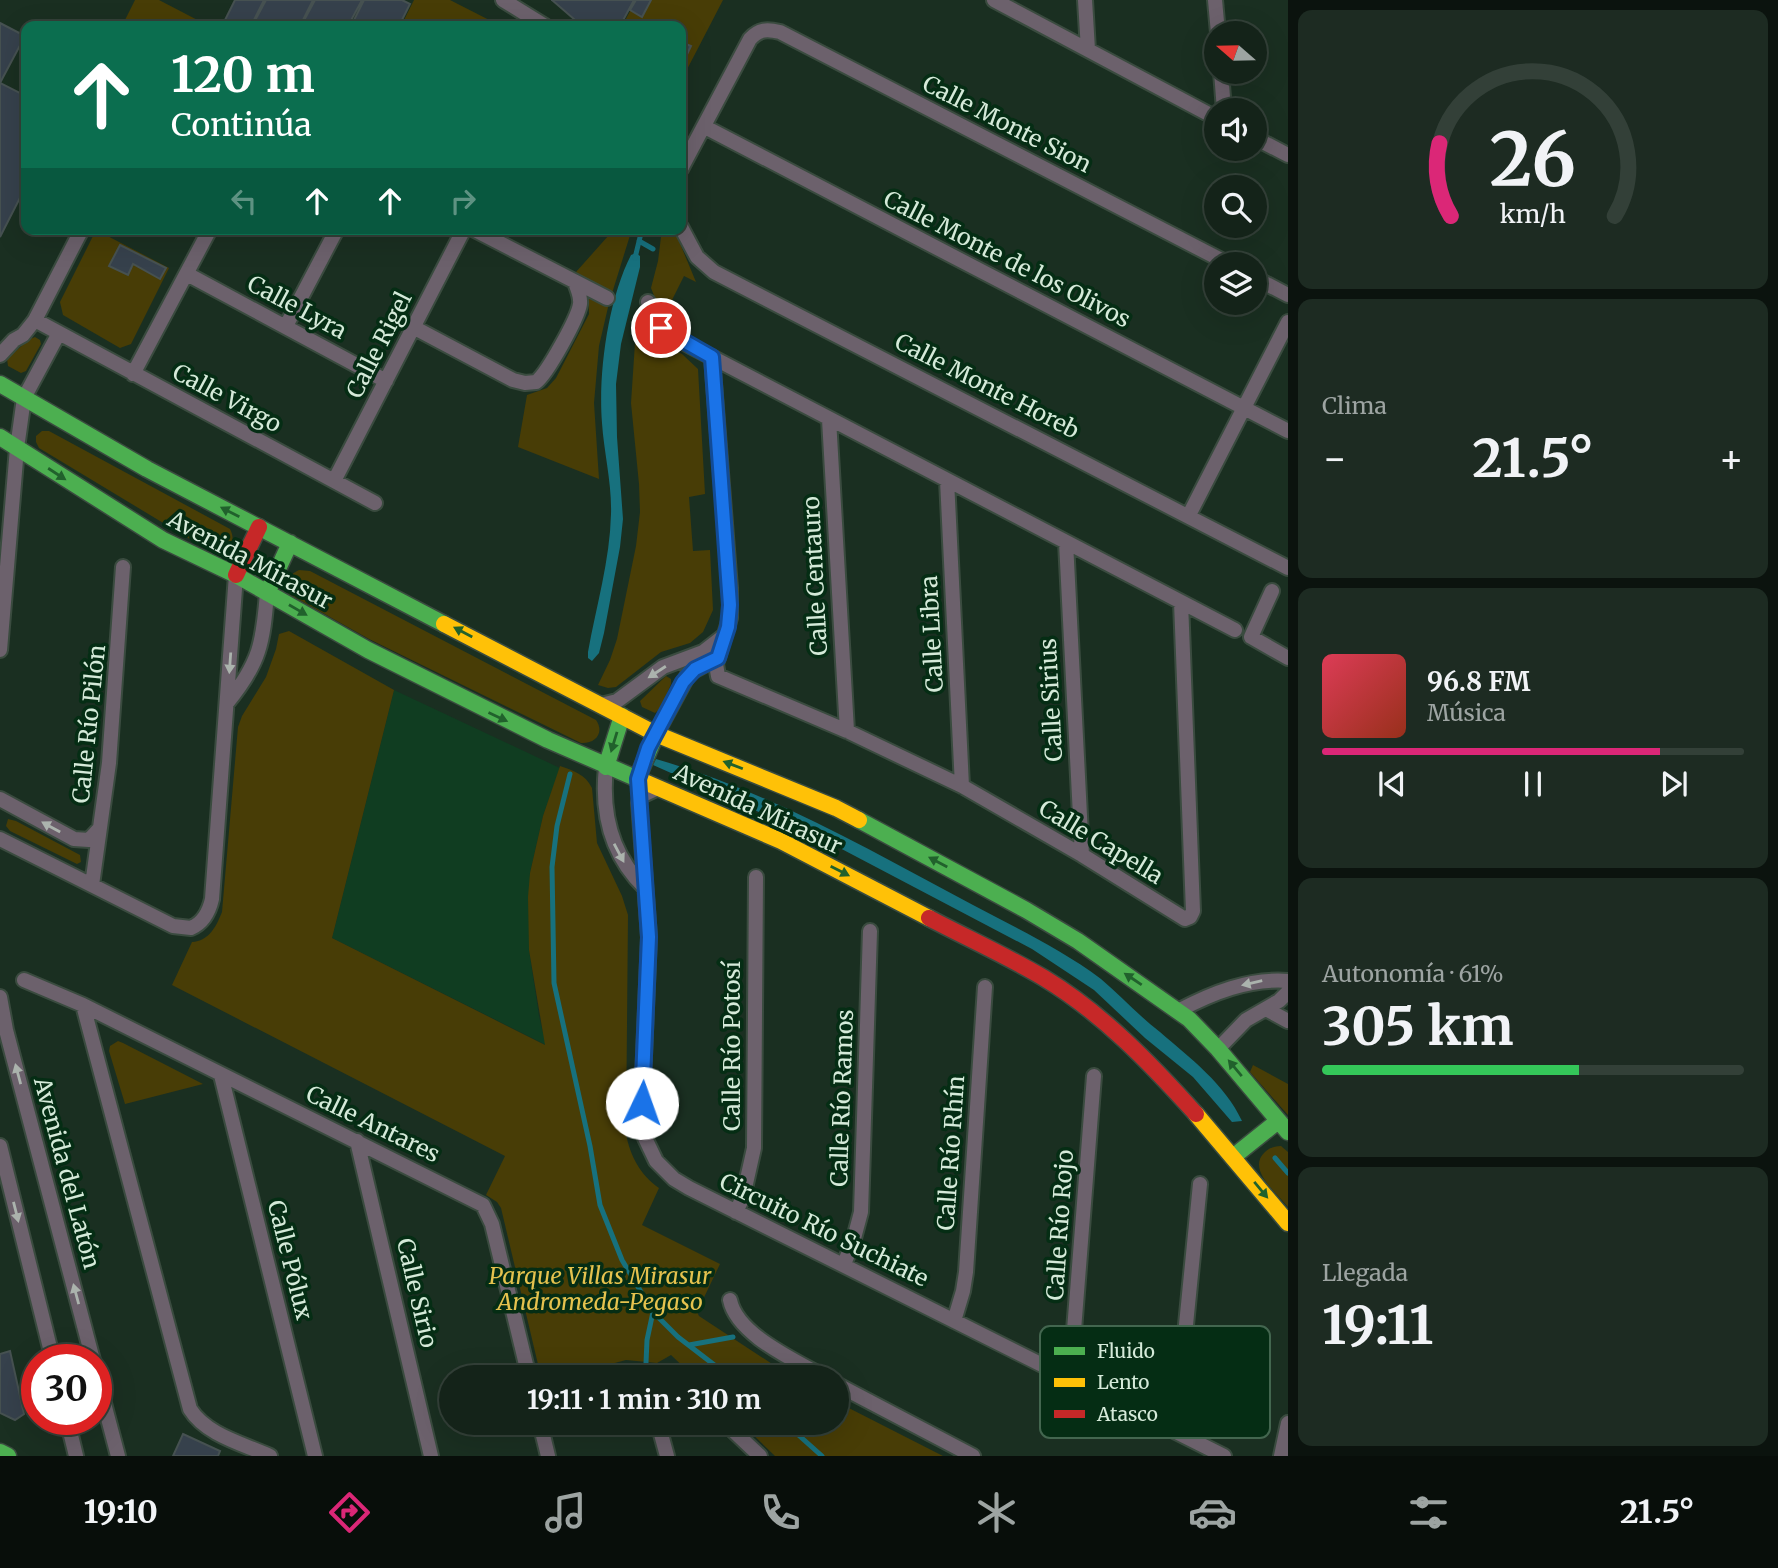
<!DOCTYPE html>
<html lang="es">
<head>
<meta charset="utf-8">
<style>
  body { margin:0; font-family:Merriweather,serif; background:#1d2b22; color:#f1f3f6; height:100vh; display:flex; flex-direction:column; font-size:26px; white-space:nowrap }
  * { box-sizing:border-box; margin:0 }
  p { font-size:23px; color:#9da4a2 }
  .icon { flex:none; width:38px; height:38px; fill:none; stroke:currentColor; stroke-width:2; stroke-linecap:round; stroke-linejoin:round }
  .map { position:relative; flex:1; overflow:hidden }
  .side { display:flex; flex-direction:column; gap:10px; padding:10px; background:#0b130e; width:490px }
  .side>* { flex:none }
  .banner { position:absolute; left:21px; top:21px; width:665px; height:214px; border-radius:14px; box-shadow:0 7px 28px #0002,0 0 0 2px #334038; background:#0b6e4f; color:#fff; overflow:hidden }
  .needle { width:46px; rotate:290deg }
  .controls { position:absolute; left:1204px; top:21px; display:grid; gap:14px }
  .controls a { display:grid; place-items:center; width:63px; height:63px; border-radius:50%; background:#142319; box-shadow:0 7px 28px #0002,0 0 0 2px #334038; font-size:35px }
  .speed { position:absolute; left:21px; top:1344px; display:flex; gap:14px; font-size:35px; font-weight:700; text-align:center }
  .speed>* { display:grid; place-content:center; width:91px; height:91px; border-radius:50%; background:#142319; box-shadow:0 7px 28px #0002,0 0 0 2px #334038; line-height:1 }
  .speed .limit { border:10px solid #d22; background:#fff; color:#111 }
  .pin { position:absolute; display:grid; place-items:center; width:60px; height:60px; color:#fff; margin:-30px; border:4px solid #fff; border-radius:50%; box-shadow:0 2px 7px #0007 }
  .me { position:absolute; width:77px; margin:-38px; rotate:3deg; stroke-linejoin:round; filter:drop-shadow(0 0 5px #0008) }
  .turn { display:flex; align-items:center; gap:24px; height:147px; padding:0 35px; font-size:32px }
  .turn .icon { width:91px; height:91px; stroke-width:2.5 }
  .turn b { display:block; font-size:49px; line-height:60px }
  .lanes { display:flex; align-items:center; height:66px; padding:0 35px; background:#0003; justify-content:center; gap:35px; direction:ltr }
  .lanes .off { opacity:.35 }
  .big { font-size:52px; font-weight:700; line-height:1.1 }
  .side .tile { flex:1; display:flex; flex-direction:column; justify-content:center; gap:10px; min-width:0; padding:0 24px; border-radius:14px; background:#1d2b22 }
  .side .dial { align-items:center; gap:0 }
  .dial svg { height:182px; overflow:visible; fill:none; stroke:#334038; stroke-width:7; stroke-linecap:round; text-anchor:middle }
  .dial text { fill:#f1f3f6; stroke:none }
  .song { display:flex; align-items:center; gap:21px }
  .cover { width:84px; height:84px; border-radius:10px; background:linear-gradient(135deg,hsl(350 70% 55%),hsl(10 70% 35%)) }
  .played { height:7px; border-radius:4px; background:linear-gradient(90deg,#db2777 80%,#334038 80%) }
  .keys { display:flex; justify-content:space-around; direction:ltr }
  .heat { display:flex; justify-content:space-between; align-items:center; font-size:38px; direction:ltr }
  .charge { height:10px; border-radius:5px; background:linear-gradient(90deg,#34c759 61%,#334038 0) }
  .trip { position:absolute; left:439px; top:1365px; width:410px; height:70px; border-radius:35px; background:#142319; box-shadow:0 7px 28px #0002,0 0 0 2px #334038; font-weight:700; line-height:70px; text-align:center }
  .tab-bar { display:flex; height:112px; justify-content:space-around; align-items:center; background:#080e0a; color:#9da4a2 }
  .tab-bar .icon { width:49px; height:49px }
  .tab-bar .on { color:#db2777 }
  .tab-bar b { font-size:32px; color:#f1f3f6 }
  main { display:flex; flex:1; min-height:0 }
  .map>svg:first-child { display:block }
</style>
</head>
<body>
<main>
<div class="map">
<svg width="1288" height="1456" viewBox="0 0 1288 1456">
  <rect width="100%" height="100%" fill="#1a2f21"/>
  <path fill="#103d21" d="M 394,690 L 560,768 L 543,816 L 530,873 L 529,950 L 539,1016 L 546,1045 L 332,938 Z"/>
  <path fill="#483d06" d="M 135,0 L 159,0 L 209,26 L 122,26 Z
    M 414,0 L 450,0 L 501,26 L 401,26 Z
    M 636,0 L 723,0 L 681,81 L 681,26 L 622,26 Z
    M 599,229 L 632,229 L 609,303 L 599,346 L 594,403 L 599,479 L 518,447 L 527,395 L 547,388 L 556,378 L 589,314 L 588,292 L 576,272 L 609,235 Z
    M 662,229 L 674,229 L 696,282 L 684,276 L 663,318 L 651,288 L 658,261 Z
    M 96,230 L 169,268 L 131,344 L 120,348 L 63,315 L 60,302 Z
    M 644,315 L 652,339 L 682,354 L 698,369 L 705,494 L 689,497 L 693,551 L 710,550 L 713,610 L 703,632 L 690,643 L 661,652 L 616,687 L 608,688 L 598,685 L 610,660 L 617,639 L 636,546 L 640,512 L 639,484 L 631,403 L 635,343 Z
    M 35,337 L 40,340 L 41,344 L 26,371 L 21,373 L 8,366 L 7,359 L 28,340 Z
    M 42,431 L 49,431 L 230,529 C 236,540 231,550 220,554 L 213,553 L 39,448 L 36,442 L 36,436 Z
    M 299,570 L 310,571 L 596,720 C 605,733 595,744 581,743 L 369,639 L 289,594 C 284,583 288,575 299,570 Z
    M 289,631 L 394,690 L 332,938 L 545,1045 L 529,950 L 528,897 L 530,873 L 543,816 L 560,766 C 574,771 585,774 592,788 L 597,843 L 622,896 L 628,915 L 626,1134 C 630,1155 640,1175 659,1188 L 642,1225 L 720,1264 L 697,1312 L 699,1316 L 792,1377 L 694,1377 L 671,1355 L 657,1363 L 626,1360 L 562,1377 L 541,1377 L 501,1208 L 497,1202 L 486,1195 L 505,1156 L 172,985 L 192,942 C 209,941 216,927 222,912 L 238,727 L 242,716 L 266,677 L 276,649 L 279,634 Z
    M 666,676 L 671,679 L 671,684 L 661,708 L 655,713 L 642,707 L 640,701 Z
    M 8,819 L 16,821 L 80,855 L 81,862 L 77,864 L 10,831 L 6,826 Z
    M 118,1041 L 123,1043 L 203,1084 L 125,1104 L 109,1051 L 110,1046 Z
    M 1253,1065 L 1288,1084 L 1288,1115 L 1250,1072 Z
    M 1281,1146 L 1288,1152 L 1288,1207 C 1277,1193 1246,1169 1265,1152 C 1270,1148 1274,1146 1281,1146 Z
    M 837,1402 L 943,1456 L 775,1456 L 741,1423 L 836,1423 Z"/>
  <path fill="#17717e" d="M 636,253 L 640,256 L 640,267 L 621,344 L 616,384 L 617,437 L 623,519 L 620,547 L 604,633 L 599,653 L 592,661 L 588,658 L 588,652 C 596,607 610,560 611,514 C 612,484 604,453 602,423 C 598,373 608,300 631,255 Z
    M 656,759 C 768,791 870,850 973,905 C 1016,928 1061,949 1101,979 C 1121,996 1139,1016 1160,1032 C 1190,1058 1225,1084 1242,1121 L 1232,1122 L 1193,1077 L 1145,1038 L 1094,990 L 1032,949 L 836,846 L 653,765 Z"/>
  <g fill="none" stroke-linecap="round" stroke-linejoin="round">
    <path stroke="#17717e" stroke-width="5" d="M 639,241 L 653,249
      M 635,258 L 642,229
      M 570,774 L 557,826 L 552,867 L 554,983 L 590,1146 L 600,1205 L 622,1260 L 653,1312 L 678,1337 L 730,1377
      M 1275,1158 L 1288,1173
      M 689,1345 L 733,1337
      M 646,1363 L 647,1340 L 653,1312
      M 785,1423 L 822,1456"/>
  </g>
  <path fill="#36414c" stroke="#465151" stroke-width="2" d="M 235,0 L 264,0 L 251,26 L 222,26 Z
    M 266,0 L 313,0 L 300,26 L 252,26 Z
    M 315,0 L 362,0 L 348,26 L 301,26 Z
    M 364,0 L 402,0 L 410,4 L 399,26 L 351,26 Z
    M 552,0 L 551,0 L 634,0 L 620,26 L 582,26 Z
    M 636,0 L 651,0 L 642,17 L 630,10 Z
    M 0,23 L 25,36 L 0,83 L 26,96 L 26,186 L 0,237 Z
    M 681,42 L 691,46 L 681,67 Z
    M 120,245 L 166,268 L 160,279 L 133,264 L 128,275 L 109,266 Z
    M 10,1351 L 24,1414 L 15,1420 L 0,1413 L 0,1354 Z
    M 183,1434 L 220,1451 L 218,1456 L 173,1456 Z"/>
  <g fill="none" stroke-linecap="round" stroke-linejoin="round">
    <defs>
      <path id="street" d="M 503,0 L 545,26
        M 994,0 L 1216,118
        M 1085,0 L 1088,50
        M 1215,0 L 1218,33
        M 1221,72 L 1224,110
        M 705,127 L 1288,431
        M 1255,138 L 1288,155
        M 681,169 L 750,39 C 759,29 767,29 780,32 L 1229,264
        M 681,227 L 697,257 L 714,272 L 1288,568
        M 473,229 L 607,298
        M 187,274 L 386,381
        M 1255,278 L 1288,295
        M 648,302 L 658,324 L 677,339 L 1235,630
        M 35,320 L 375,503
        M 286,326 L 337,229
        M 413,327 L 513,380 L 525,383 L 536,382 C 547,374 578,318 580,304 C 581,296 577,289 575,282
        M 0,355 L 14,340 L 23,335 L 35,320 L 82,229
        M 712,357 L 730,588 L 730,618 L 716,664 L 718,676 L 847,731 L 962,786 L 1082,855 L 1185,919 L 1190,917 L 1193,911 L 1181,602
        M 133,374 L 210,229
        M 829,419 L 847,731
        M 947,480 L 962,786
        M 334,481 L 464,229
        M 1189,515 L 1288,322
        M 1066,542 L 1082,855
        M 1272,591 L 1251,637 L 1288,658
        M 0,650 L 17,448 L 24,398 L 59,333
        M 227,703 C 260,663 263,643 267,593
        M 601,705 L 617,701 L 663,667 L 703,652 L 725,635
        M 656,734 L 689,673 L 717,658
        M 606,767 C 601,813 611,855 645,888
        M 658,788 L 641,796 L 639,803 L 649,937 L 642,1103 L 645,1138 L 656,1161 L 674,1179 L 689,1188 L 1224,1456
        M 0,799 L 74,839 L 89,840 L 100,828
        M 0,839 L 173,926 L 191,928 C 203,923 209,912 212,899 L 236,575
        M 92,885 L 109,763 L 123,567
        M 24,980 L 83,1005 L 483,1205 L 492,1224 L 529,1377
        M 0,997 L 6,1030 L 93,1360
        M 83,1005 L 190,1409 C 206,1435 244,1444 270,1456
        M 1266,1009 L 1288,1021
        M 1178,1011 C 1212,993 1249,978 1288,981
        M 1218,1049 L 1246,1020 L 1279,1001 L 1288,992
        M 221,1075 L 315,1456
        M 357,1141 L 431,1456
        M 0,1146 L 53,1360
        M 736,1212 L 743,1197 L 754,1148 L 756,877
        M 844,1264 L 853,1242 L 861,1212 L 870,931
        M 730,1300 C 737,1335 795,1360 824,1377
        M 954,1321 L 963,1291 L 966,1272 L 985,987
        M 96,1373 L 118,1456
        M 1062,1376 L 1067,1367 L 1073,1343 L 1094,1076
        M 836,1384 L 973,1456
        M 67,1419 L 76,1456
        M 540,1423 L 548,1456
        M 658,1423 L 667,1456
        M 725,1423 L 760,1456
        M 1168,1428 L 1180,1385 L 1200,1184
        M 1281,1456 L 1288,1423"/>
      <path id="fast" d="M 0,384 L 147,469 L 444,624
        M 0,437 L 163,540 L 236,575 L 368,650 L 548,740 L 640,780
        M 267,593 L 290,543
        M 606,767 L 622,716
        M 637,779 L 656,734
        M 859,820 L 1026,910 L 1078,941 L 1189,1019 L 1218,1049 L 1288,1132
        M 1233,1157 L 1278,1121
        M 0,1452 L 8,1456"/>
      <path id="slow" d="M 444,624 L 656,734 L 836,808 L 859,820
        M 640,780 L 781,841 L 929,918
        M 1196,1114 L 1288,1223"/>
      <path id="jam" d="M 236,575 L 259,527
        M 929,918 C 967,938 1007,956 1044,978 C 1102,1013 1151,1064 1196,1114"/>
    </defs>
    <use href="#street" stroke="#3a4b3f" stroke-width="18"/>
    <use href="#fast" stroke="#3a4b3f" stroke-width="19"/>
    <use href="#slow" stroke="#3a4b3f" stroke-width="19"/>
    <use href="#jam" stroke="#3a4b3f" stroke-width="19"/>
    <use href="#street" stroke="#6c616c" stroke-width="14"/>
    <use href="#fast" stroke="#4caf50" stroke-width="16"/>
    <use href="#slow" stroke="#ffc107" stroke-width="16"/>
    <use href="#jam" stroke="#c62828" stroke-width="16"/>
  </g>
  <defs><path id="oneway-solid" d="M-6-.8H1V-3.2L6.5 0L1 3.2V.8H-6Z" transform="scale(1.75)"/></defs>
  <g fill="#21612c">
    <use href="#oneway-solid" transform="translate(57 474) rotate(33)"/>
    <use href="#oneway-solid" transform="translate(230 512) rotate(-153)"/>
    <use href="#oneway-solid" transform="translate(298 610) rotate(30)"/>
    <use href="#oneway-solid" transform="translate(463 632) rotate(-152)"/>
    <use href="#oneway-solid" transform="translate(498 717) rotate(25)"/>
    <use href="#oneway-solid" transform="translate(614 742) rotate(107)"/>
    <use href="#oneway-solid" transform="translate(733 765) rotate(-159)"/>
    <use href="#oneway-solid" transform="translate(938 862) rotate(-152)"/>
    <use href="#oneway-solid" transform="translate(840 871) rotate(27)"/>
    <use href="#oneway-solid" transform="translate(1133 979) rotate(-146)"/>
    <use href="#oneway-solid" transform="translate(1235 1068) rotate(-130)"/>
    <use href="#oneway-solid" transform="translate(1261 1190) rotate(50)"/>
  </g>
  <g fill="#abb3ad">
    <use href="#oneway-solid" transform="translate(230 663) rotate(94)"/>
    <use href="#oneway-solid" transform="translate(657 672) rotate(147)"/>
    <use href="#oneway-solid" transform="translate(51 827) rotate(-151)"/>
    <use href="#oneway-solid" transform="translate(619 853) rotate(62)"/>
    <use href="#oneway-solid" transform="translate(1252 983) rotate(167)"/>
    <use href="#oneway-solid" transform="translate(18 1074) rotate(-105)"/>
    <use href="#oneway-solid" transform="translate(16 1212) rotate(76)"/>
    <use href="#oneway-solid" transform="translate(76 1294) rotate(-105)"/>
  </g>
  <g fill="none" stroke-linecap="round" stroke-linejoin="round">
    <defs>
      <path id="route" d="M 642,1103 L 649,937 L 638,779 L 648,748 L 683,682 L 695,669 L 718,658 L 728,627 L 730,605 L 712,357 L 661,328"/>
    </defs>
    <use href="#route" stroke="#114b97" stroke-width="18"/>
    <use href="#route" stroke="#1a73e8" stroke-width="12"/>
  </g>
  <g text-anchor="middle" stroke-width="7" stroke-linejoin="round" paint-order="stroke">
    <g font-size="23" fill="#d5ead9" stroke="#052d14">
      <text transform="translate(1007 124) rotate(27)" y="8">Calle Monte Sion</text>
      <text transform="translate(1007 259) rotate(27)" y="8">Calle Monte de los Olivos</text>
      <text transform="translate(297 307) rotate(28)" y="8">Calle Lyra</text>
      <text transform="translate(379 345) rotate(-63)" y="8">Calle Rigel</text>
      <text transform="translate(987 386) rotate(27)" y="8">Calle Monte Horeb</text>
      <text transform="translate(227 398) rotate(28)" y="8">Calle Virgo</text>
      <text transform="translate(250 560) rotate(28)" y="8">Avenida Mirasur</text>
      <text transform="translate(815 576) rotate(-93)" y="8">Calle Centauro</text>
      <text transform="translate(932 634) rotate(-93)" y="8">Calle Libra</text>
      <text transform="translate(1051 700) rotate(-93)" y="8">Calle Sirius</text>
      <text transform="translate(89 724) rotate(-84)" y="8">Calle Río Pilón</text>
      <text transform="translate(758 809) rotate(25)" y="8">Avenida Mirasur</text>
      <text transform="translate(1101 842) rotate(31)" y="8">Calle Capella</text>
      <text transform="translate(732 1046) rotate(-90)" y="8">Calle Río Potosí</text>
      <text transform="translate(842 1098) rotate(-88)" y="8">Calle Río Ramos</text>
      <text transform="translate(373 1124) rotate(26)" y="8">Calle Antares</text>
      <text transform="translate(951 1153) rotate(-86)" y="8">Calle Río Rhín</text>
      <text transform="translate(67 1173) rotate(75)" y="8">Avenida del Latón</text>
      <text transform="translate(1060 1225) rotate(-86)" y="8">Calle Río Rojo</text>
      <text transform="translate(824 1230) rotate(26)" y="8">Circuito Río Suchiate</text>
      <text transform="translate(290 1260) rotate(76)" y="8">Calle Pólux</text>
      <text transform="translate(417 1293) rotate(77)" y="8">Calle Sirio</text>
    </g>
    <g font-size="23" font-style="italic" fill="#e5c24e" stroke="#052d14">
      <text x="600" y="1284">Parque Villas Mirasur<tspan x="600" dy="26">Andromeda-Pegaso</tspan></text>
    </g>
  </g>
  <rect x="1040" y="1326" width="230" height="112" rx="10" fill="#052d14" stroke="#43664f" stroke-width="2"/>
  <rect x="1054" y="1347" width="31" height="8" fill="#4caf50"/>
  <rect x="1054" y="1378" width="31" height="9" fill="#ffc107"/>
  <rect x="1054" y="1410" width="31" height="8" fill="#c62828"/>
  <g font-size="19" fill="#d5ead9">
    <text x="1097" y="1358">Fluido</text>
    <text x="1097" y="1389">Lento</text>
    <text x="1097" y="1421">Atasco</text>
  </g>
</svg>
<div class="controls">
<a><svg class="needle" viewBox="-14 -14 28 28"><path d="M0-13l5 13h-10z" fill="#e53935"/><path d="M0 13l5-13h-10z" fill="#9da4a2"/></svg></a>
<a><svg class="icon" aria-label="sound" viewBox="0 0 24 24"><path d="M4 9h4l5-4v14l-5-4H4zM17 9q2 3 0 6"/></svg></a>
<a><svg class="icon" aria-label="search" viewBox="0 0 24 24"><circle cx="10" cy="10" r="6"/><path d="M15 15l6 6"/></svg></a>
<a><svg class="icon" aria-label="layers" viewBox="0 0 24 24"><path d="M12 4l9 5-9 5-9-5zM3 14l9 5 9-5"/></svg></a>
</div>
<div class="speed"><div class="limit">30</div></div>
<div class="pin" style="left:661px;top:328px;background:#d93025"><svg class="icon" aria-label="arrive" viewBox="0 0 24 24"><path d="M6 21V4h12l-3 4 3 4H6"/></svg></div>
<svg class="me" style="left:642px;top:1103px" viewBox="-20 -20 40 40"><circle r="19" fill="#fff"/><path d="M0-13L10 11 0 6-10 11z" fill="#1a73e8"/></svg>
<div class="trip">19:11 · 1 min · 310 m</div>
<div class="banner">
<div class="turn"><svg class="icon" aria-label="ahead" viewBox="0 0 24 24"><path d="M12 20V5M6 11l6-6 6 6"/></svg><div><b>120 m</b>Continúa</div></div>
<div class="lanes"><svg class="icon off" aria-label="left" viewBox="0 0 24 24"><path d="M17 20v-9H6M10 6l-5 5 5 5"/></svg><svg class="icon" aria-label="ahead" viewBox="0 0 24 24"><path d="M12 20V5M6 11l6-6 6 6"/></svg><svg class="icon" aria-label="ahead" viewBox="0 0 24 24"><path d="M12 20V5M6 11l6-6 6 6"/></svg><svg class="icon off" aria-label="right" viewBox="0 0 24 24"><path d="M7 20v-9h11M14 6l5 5-5 5"/></svg></div>
</div>
</div>
<section class="side">
<div class="tile dial"><svg viewBox="0 0 100 80">
<path d="M14 69A42 42 0 1 1 86 69"/>
<path d="M14 69A42 42 0 0 1 9 37" stroke="#db2777"/>
<text x="50" y="56" font-size="32" font-weight="700">26</text>
<text x="50" y="72" font-size="11">km/h</text>
</svg></div>
<div class="tile"><p>Clima</p>
<div class="heat"><a>−</a><b class="big">21.5°</b><a>+</a></div>
</div>
<div class="tile">
<div class="song"><i class="cover"></i><div><b>96.8 FM</b><p>Música</p></div></div>
<div class="played"></div>
<div class="keys"><svg class="icon" aria-label="previous" viewBox="0 0 24 24"><path d="M18 5L8 12l10 7zM5 5v14"/></svg><svg class="icon" aria-label="pause" viewBox="0 0 24 24"><path d="M8 5v14M16 5v14"/></svg><svg class="icon" aria-label="next" viewBox="0 0 24 24"><path d="M6 5l10 7-10 7zM19 5v14"/></svg></div>
</div>
<div class="tile"><p>Autonomía · 61%</p><b class="big">305 km</b><div class="charge"></div></div>
<div class="tile"><p>Llegada</p><b class="big">19:11</b></div>
</section>
</main>
<nav class="tab-bar">
<b>19:10</b>
<svg class="icon on" aria-label="directions" viewBox="0 0 24 24"><path d="M12 3l9 9-9 9-9-9zM9 14v-3h6M13 9l2 2-2 2"/></svg>
<svg class="icon" aria-label="music" viewBox="0 0 24 24"><path d="M9 18V5l10-2v13"/><circle cx="6" cy="18" r="3"/><circle cx="16" cy="16" r="3"/></svg>
<svg class="icon" aria-label="phone" viewBox="0 0 24 24"><path d="M5 4h4l2 5-3 2q2 4 5 5l2-3 5 2v4C11 20 4 13 5 4z"/></svg>
<svg class="icon" aria-label="climate" viewBox="0 0 24 24"><path d="M12 3v18M4 7l16 10M4 17L20 7"/></svg>
<svg class="icon" aria-label="car" viewBox="0 0 24 24"><path d="M5 17H2v-5l4-1 3-4h7l3 4 3 1v5h-3M9 17h6M6 11h13"/><circle cx="7" cy="17" r="2"/><circle cx="17" cy="17" r="2"/></svg>
<svg class="icon" aria-label="filters" viewBox="0 0 24 24"><path d="M4 7h16M4 17h16"/><circle cx="9" cy="7" r="2"/><circle cx="15" cy="17" r="2"/></svg>
<b>21.5°</b>
</nav>
</body>
</html>
